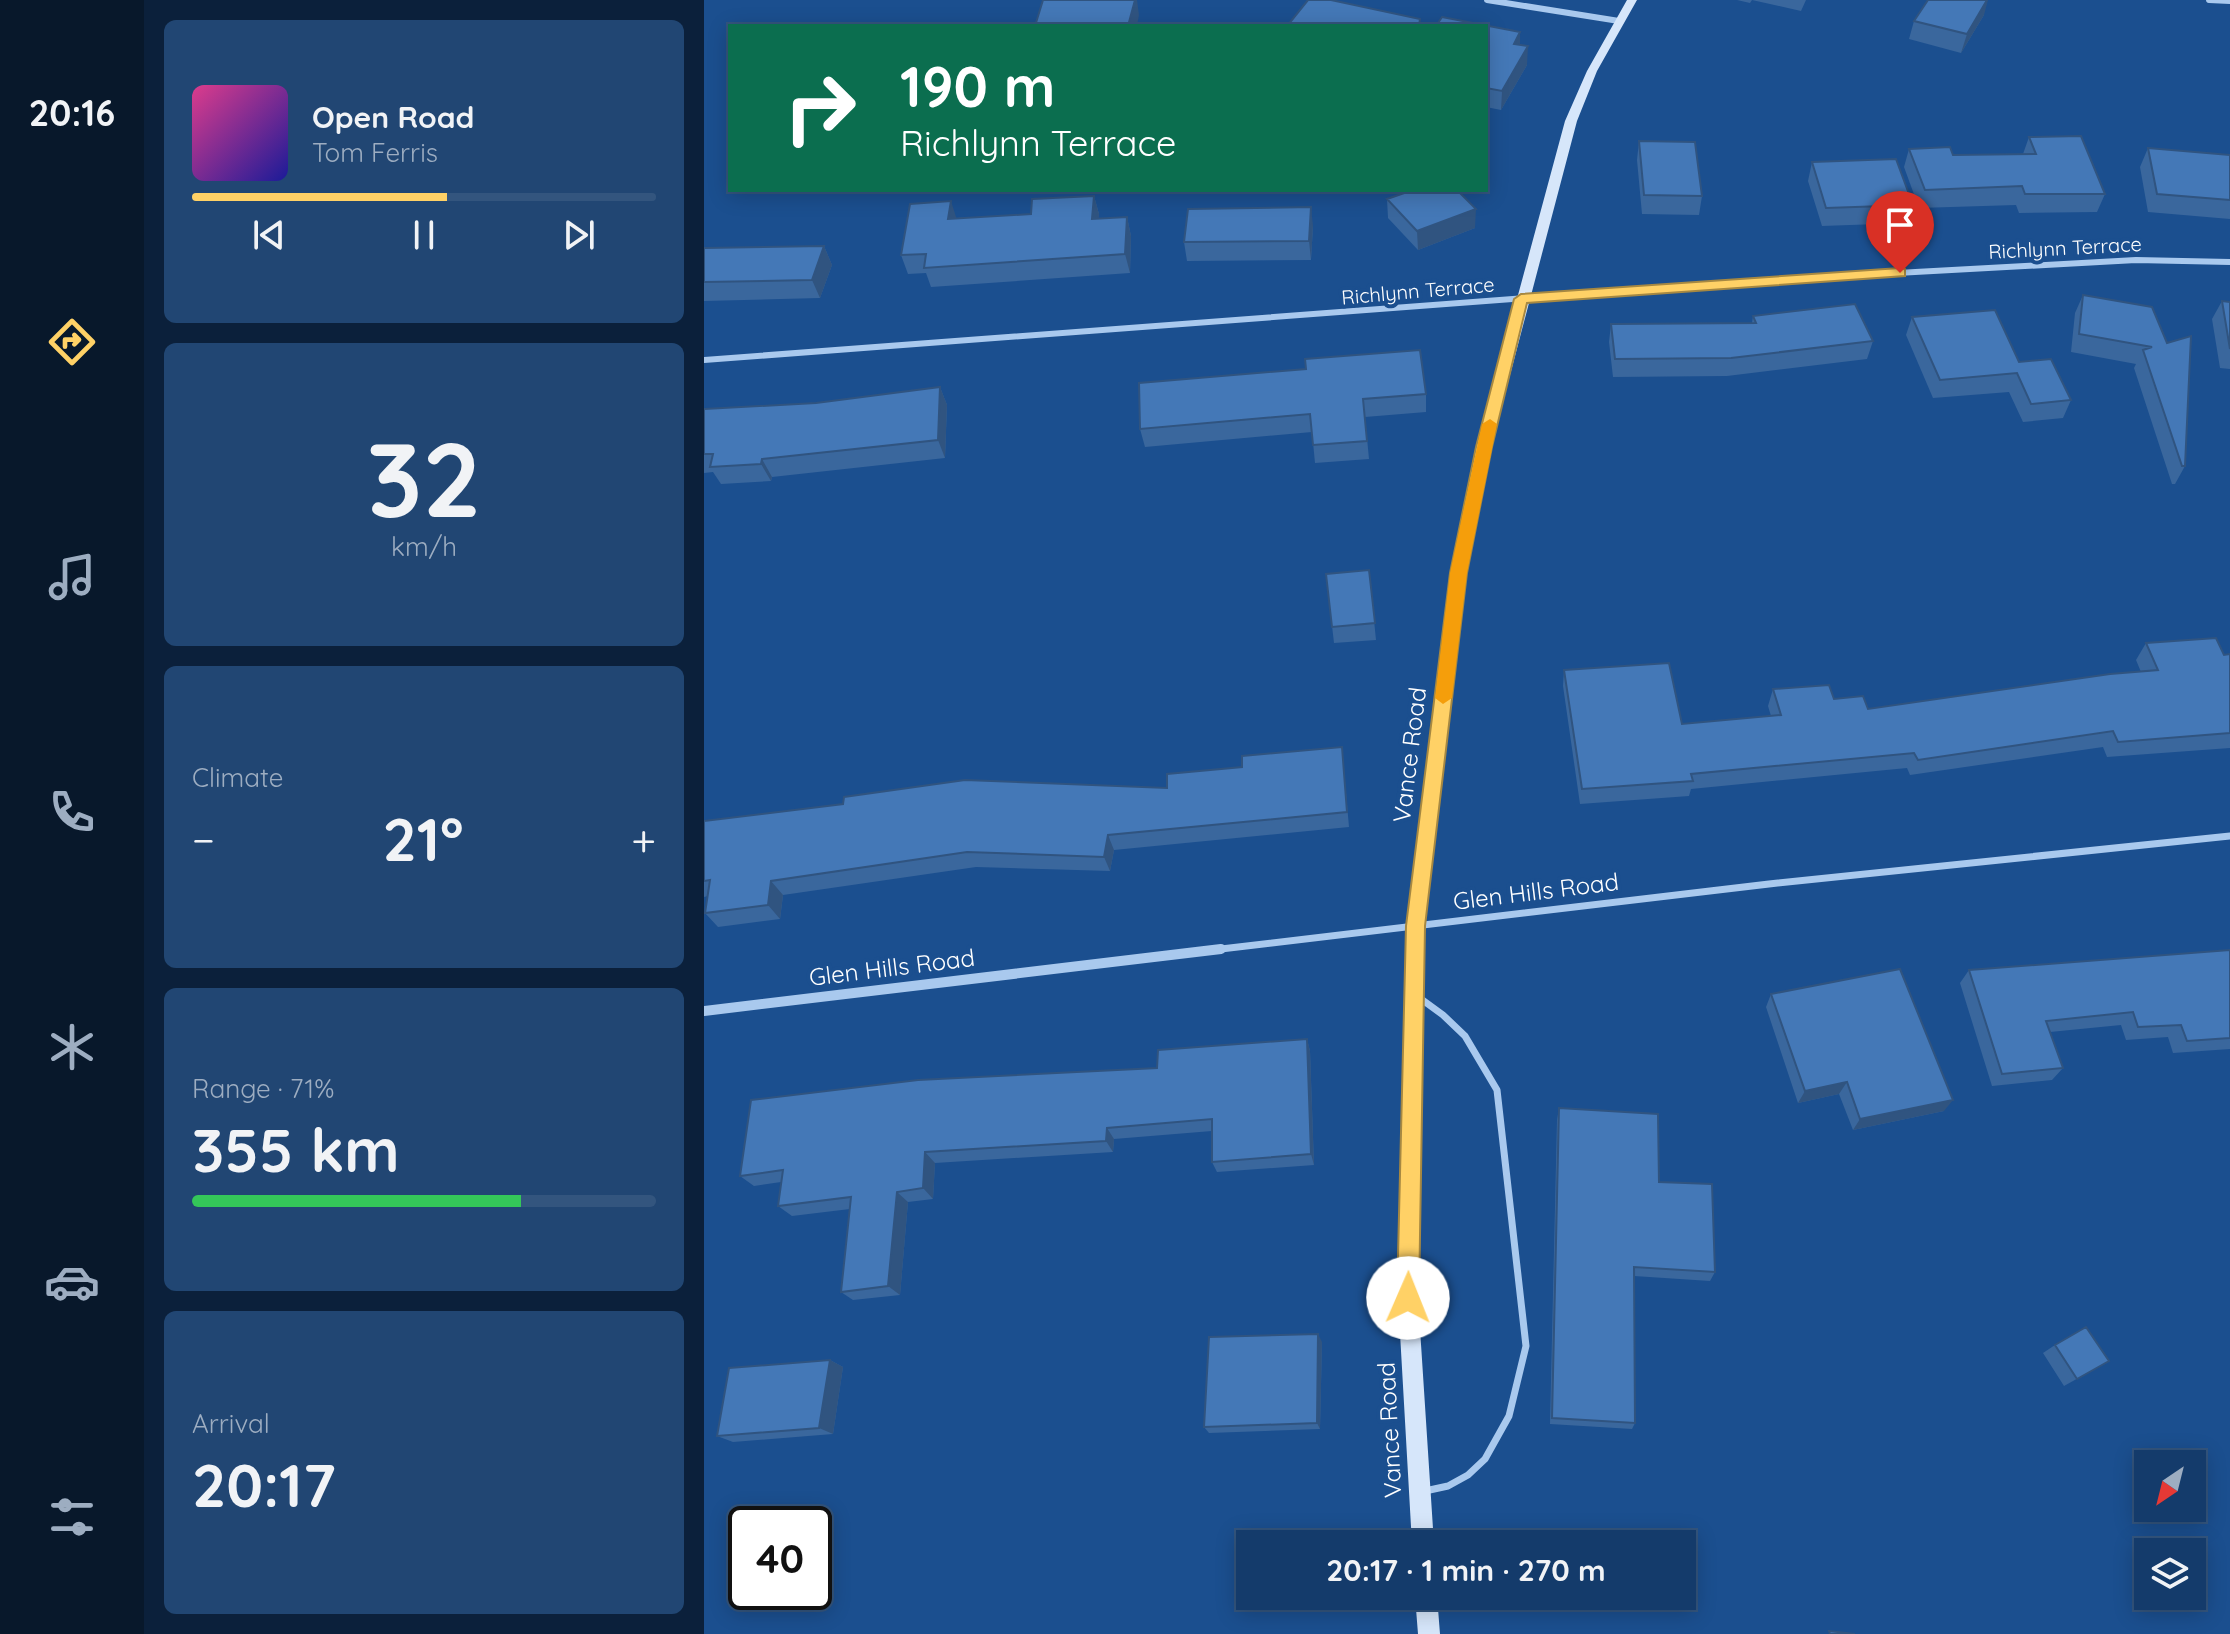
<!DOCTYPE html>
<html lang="en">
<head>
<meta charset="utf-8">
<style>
  body { margin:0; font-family:Quicksand,sans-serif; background:#214673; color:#f1f3f6; height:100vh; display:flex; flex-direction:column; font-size:30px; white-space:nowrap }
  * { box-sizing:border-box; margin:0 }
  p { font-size:26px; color:#9dadc1 }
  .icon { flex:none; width:44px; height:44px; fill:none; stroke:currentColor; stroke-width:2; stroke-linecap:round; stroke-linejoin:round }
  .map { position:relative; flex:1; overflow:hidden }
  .panel { display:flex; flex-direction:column; gap:20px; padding:20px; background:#0b203b; width:560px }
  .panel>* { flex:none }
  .top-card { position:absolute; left:24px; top:24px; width:760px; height:168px; border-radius:0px; box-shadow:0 4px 20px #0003,0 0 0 2px #33557e; background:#0b6e4f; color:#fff; overflow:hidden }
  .needle { width:52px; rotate:215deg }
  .controls { position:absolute; left:1430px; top:1450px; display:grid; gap:16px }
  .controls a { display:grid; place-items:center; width:72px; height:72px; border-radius:0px; background:#143b6b; box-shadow:0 4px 20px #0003,0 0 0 2px #33557e; font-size:40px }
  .speed { position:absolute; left:24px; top:1506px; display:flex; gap:16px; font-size:40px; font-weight:700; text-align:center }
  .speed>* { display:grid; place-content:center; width:104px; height:104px; border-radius:50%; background:#143b6b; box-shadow:0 4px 20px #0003,0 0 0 2px #33557e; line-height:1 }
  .speed .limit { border:4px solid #111; border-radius:12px; background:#fff; color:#111 }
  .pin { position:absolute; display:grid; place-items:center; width:68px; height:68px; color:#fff; margin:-82px -34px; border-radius:50% 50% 50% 0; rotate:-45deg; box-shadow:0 0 8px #0007 }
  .pin .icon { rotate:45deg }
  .me { position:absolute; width:88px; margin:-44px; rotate:1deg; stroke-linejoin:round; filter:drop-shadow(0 0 6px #0008) }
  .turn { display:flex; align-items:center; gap:28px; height:168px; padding:0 40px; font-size:36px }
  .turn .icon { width:104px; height:104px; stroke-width:2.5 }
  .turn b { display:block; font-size:56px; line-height:68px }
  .big { font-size:60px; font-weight:800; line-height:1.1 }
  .panel .widget { flex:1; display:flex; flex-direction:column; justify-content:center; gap:12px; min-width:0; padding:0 28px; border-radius:12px; background:#214673 }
  .panel .dial { align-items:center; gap:0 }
  .dial b { font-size:104px; line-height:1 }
  .song { display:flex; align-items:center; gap:24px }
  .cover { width:96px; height:96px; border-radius:12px; background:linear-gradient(135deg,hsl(330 70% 55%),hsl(240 70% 35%)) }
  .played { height:8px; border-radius:4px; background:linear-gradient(90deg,#ffd166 55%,#33557e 55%) }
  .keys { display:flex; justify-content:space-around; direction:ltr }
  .heat { display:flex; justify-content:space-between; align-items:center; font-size:44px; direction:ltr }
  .charge { height:12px; border-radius:6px; background:linear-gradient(90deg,#34c759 71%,#33557e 0) }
  .trip { position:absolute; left:532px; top:1530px; width:460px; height:80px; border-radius:0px; background:#143b6b; box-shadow:0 4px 20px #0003,0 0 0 2px #33557e; font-weight:800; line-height:80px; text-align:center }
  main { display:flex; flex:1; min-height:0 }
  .tabs { display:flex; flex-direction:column; width:144px; justify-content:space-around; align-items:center; background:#08182b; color:#9dadc1 }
  .tabs .icon { width:56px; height:56px }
  .tabs .current { color:#ffd166 }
  .tabs b { font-size:36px; color:#f1f3f6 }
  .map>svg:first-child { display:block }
</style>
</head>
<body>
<main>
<nav class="tabs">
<b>20:16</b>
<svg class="icon current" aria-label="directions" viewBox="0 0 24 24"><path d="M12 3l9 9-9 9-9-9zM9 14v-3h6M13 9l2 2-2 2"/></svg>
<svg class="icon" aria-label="music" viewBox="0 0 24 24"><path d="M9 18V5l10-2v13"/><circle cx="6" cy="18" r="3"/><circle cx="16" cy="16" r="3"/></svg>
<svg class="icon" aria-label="phone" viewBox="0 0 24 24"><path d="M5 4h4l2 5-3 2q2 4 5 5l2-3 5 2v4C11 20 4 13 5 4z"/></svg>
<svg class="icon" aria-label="climate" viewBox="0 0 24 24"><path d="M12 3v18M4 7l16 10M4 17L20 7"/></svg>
<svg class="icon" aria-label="car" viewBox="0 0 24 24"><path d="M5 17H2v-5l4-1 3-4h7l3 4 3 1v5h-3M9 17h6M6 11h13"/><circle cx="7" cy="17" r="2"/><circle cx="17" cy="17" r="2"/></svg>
<svg class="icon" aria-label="filters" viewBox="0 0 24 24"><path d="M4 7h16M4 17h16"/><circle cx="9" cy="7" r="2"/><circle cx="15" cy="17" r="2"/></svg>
</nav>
<section class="panel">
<div class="widget">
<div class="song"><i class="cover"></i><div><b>Open Road</b><p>Tom Ferris</p></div></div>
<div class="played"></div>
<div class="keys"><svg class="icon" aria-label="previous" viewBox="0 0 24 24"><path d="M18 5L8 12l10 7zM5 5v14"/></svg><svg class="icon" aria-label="pause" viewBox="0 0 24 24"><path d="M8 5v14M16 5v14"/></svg><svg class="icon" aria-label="next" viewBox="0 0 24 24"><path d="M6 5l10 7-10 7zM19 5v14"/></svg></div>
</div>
<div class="widget dial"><b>32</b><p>km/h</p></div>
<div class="widget"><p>Climate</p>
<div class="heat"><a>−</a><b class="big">21°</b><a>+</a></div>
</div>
<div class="widget"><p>Range · 71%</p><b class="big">355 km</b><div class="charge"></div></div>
<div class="widget"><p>Arrival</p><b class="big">20:17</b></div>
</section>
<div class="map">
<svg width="1526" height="1634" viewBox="0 0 1526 1634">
  <rect width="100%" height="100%" fill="#1b4f8f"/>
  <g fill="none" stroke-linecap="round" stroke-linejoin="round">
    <path stroke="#a9c9ee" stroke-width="7" d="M 713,996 L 739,1015 L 761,1036 L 793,1090 L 822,1346 L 805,1416 L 781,1459 L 764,1475 L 744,1486 L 721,1491"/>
    <path stroke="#a9c9ee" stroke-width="6" d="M 783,0 L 915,21
      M 1505,0 L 1526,1
      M 0,360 L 1048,281 L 1432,260 L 1526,262"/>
    <path stroke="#a9c9ee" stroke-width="7" d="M 500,951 L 1065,884 L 1526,836"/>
    <path stroke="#a9c9ee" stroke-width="10" d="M 0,1011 L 517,949"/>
    <path fill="#d6e6fa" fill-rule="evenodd" d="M 923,0 L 933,0 L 893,71 L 873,121 L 787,447 L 762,573 L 719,926 L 714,1298 L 730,1544 L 708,1544 L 694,1298 L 703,926 L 748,573 L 773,447 L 861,121 L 883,71 Z
      M 711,1596 L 733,1596 L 736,1634 L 714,1634 Z"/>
  </g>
  <path fill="#3a679d" d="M 1033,0 L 1102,0 L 1097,11 L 1048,0 L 1046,3 Z
    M 1280,15 L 1257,53 L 1205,39 L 1210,21 Z
    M 782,26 L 816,32 L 816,45 L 823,65 L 797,110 L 782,107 Z
    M 1325,137 L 1401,194 L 1393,212 L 1315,213 L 1312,205 L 1215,208 L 1200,167 L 1205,149 L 1249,155 L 1319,154 Z
    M 935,141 L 998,196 L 995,215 L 938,214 L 933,160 Z
    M 1444,148 L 1526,155 L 1526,219 L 1444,212 L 1436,167 Z
    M 1108,162 L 1209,205 L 1203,223 L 1118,226 L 1104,181 Z
    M 390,196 L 395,214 L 394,219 L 423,217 L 427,236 L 426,273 L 227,287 L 222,273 L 204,274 L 197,255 L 253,218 L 327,214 Z
    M 683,199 L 771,228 L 714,250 L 684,218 Z
    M 609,226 L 607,260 L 483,261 L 480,242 Z
    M 120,246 L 128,265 L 116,298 L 0,301 L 0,248 Z
    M 1379,295 L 1448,307 L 1481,466 L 1471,484 L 1468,484 L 1430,368 L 1432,364 L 1367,352 L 1371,313 Z
    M 1518,301 L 1526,302 L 1526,369 L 1516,368 L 1508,319 Z
    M 1049,316 L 1169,341 L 1163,359 L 1023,376 L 909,377 L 905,342 L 907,324 L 1048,323 Z
    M 1208,317 L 1315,362 L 1367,400 L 1359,418 L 1319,422 L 1305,392 L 1229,398 L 1202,335 Z
    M 435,383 L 722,394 L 722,412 L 661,417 L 665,459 L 611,463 L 608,432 L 441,447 L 436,429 Z
    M 236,387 L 243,405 L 241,458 L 68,477 L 67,481 L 17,484 L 9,472 L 0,473 L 0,409 L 112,403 Z
    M 665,570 L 672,640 L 630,643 L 622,574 Z
    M 1442,643 L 1520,655 L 1526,654 L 1526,748 L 1403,757 L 1399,747 L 1206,775 L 1203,768 L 987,789 L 985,796 L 876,804 L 859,686 L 860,670 L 978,724 L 1067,716 L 1064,706 L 1069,689 L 1130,699 L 1164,709 L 1437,672 L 1432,660 Z
    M 638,747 L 645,827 L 410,850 L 406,871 L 272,867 L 79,895 L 76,919 L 14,927 L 1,913 L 4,896 L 0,897 L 0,821 L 463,788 L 538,767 Z
    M 1526,950 L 1526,1049 L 1469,1053 L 1464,1037 L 1422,1040 L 1417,1025 L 1346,1032 L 1359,1068 L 1348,1080 L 1288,1086 L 1256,983 L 1265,970 Z
    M 1067,994 L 1240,1111 L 1149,1130 L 1135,1094 L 1094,1103 L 1062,1007 Z
    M 603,1039 L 606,1051 L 610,1165 L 513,1172 L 508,1162 L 508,1131 L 410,1139 L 409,1152 L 231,1163 L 229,1199 L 204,1202 L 196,1295 L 149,1300 L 137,1292 L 146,1209 L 88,1216 L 74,1206 L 77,1182 L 50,1186 L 36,1176 L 453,1068 Z
    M 855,1108 L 955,1182 L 1011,1272 L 1006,1281 L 930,1276 L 931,1423 L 928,1429 L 846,1424 L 853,1120 Z
    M 618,1342 L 616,1429 L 505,1433 L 500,1427 Z
    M 1351,1345 L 1405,1361 L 1360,1386 L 1339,1353 Z
    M 126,1360 L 139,1367 L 129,1434 L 29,1442 L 13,1436 Z"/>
  <path fill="#305480" d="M 431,0 L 433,0 L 435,15 L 433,26 L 424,26 Z
    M 1283,0 L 1284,0 L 1280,15 L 1257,53 L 1263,34 Z
    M 816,32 L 816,51 L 810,44 Z
    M 824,46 L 823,65 L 797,110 L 798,91 Z
    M 390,196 L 395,214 L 393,238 L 388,219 Z
    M 247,201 L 253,220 L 244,219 Z
    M 607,207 L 609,226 L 607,260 L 605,241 Z
    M 772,209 L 771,228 L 714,250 L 713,231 Z
    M 423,217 L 427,236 L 426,273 L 421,254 Z
    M 120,246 L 128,265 L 116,298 L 108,280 Z
    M 236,387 L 243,405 L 241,458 L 234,440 Z
    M 58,459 L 68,477 L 67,481 L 57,464 Z
    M 404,835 L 410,850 L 406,871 L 400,857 Z
    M 67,881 L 79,895 L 76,919 L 64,905 Z
    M 603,1039 L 606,1051 L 610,1165 L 607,1154 Z
    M 1143,1082 L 1135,1094 L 1094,1103 L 1101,1091 Z
    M 1249,1100 L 1240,1111 L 1149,1130 L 1156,1119 Z
    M 403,1128 L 410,1139 L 409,1152 L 402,1141 Z
    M 221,1152 L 231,1163 L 229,1199 L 219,1188 Z
    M 193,1192 L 204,1202 L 196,1295 L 184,1286 Z
    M 614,1334 L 618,1342 L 616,1429 L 613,1423 Z
    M 126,1360 L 139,1367 L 129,1434 L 115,1428 Z"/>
  <path fill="#4478b7" stroke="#305480" stroke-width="2" d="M 339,0 L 431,0 L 424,26 L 331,26 Z
    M 604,0 L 627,0 L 716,19 L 715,26 L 583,26 Z
    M 1224,0 L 1283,0 L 1263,34 L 1210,21 Z
    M 738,17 L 816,32 L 810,44 L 824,46 L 798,91 L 782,88 L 782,26 L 732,26 Z
    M 1377,136 L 1401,194 L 1321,194 L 1318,186 L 1221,190 L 1205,149 L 1246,147 L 1249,155 L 1332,154 L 1325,137 Z
    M 935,141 L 991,142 L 998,196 L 940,195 Z
    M 1444,148 L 1526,155 L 1526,200 L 1453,194 Z
    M 1192,159 L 1209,205 L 1122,208 L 1108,162 Z
    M 709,190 L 753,190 L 772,209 L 713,231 L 683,199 Z
    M 390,196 L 388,219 L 423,217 L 421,254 L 220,268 L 222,254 L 197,255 L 206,204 L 247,201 L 244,219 L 327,214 L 328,199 Z
    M 607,207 L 605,241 L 480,242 L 484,209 Z
    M 120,246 L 108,280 L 0,282 L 0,248 Z
    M 1379,295 L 1448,307 L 1463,343 L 1487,336 L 1481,466 L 1478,466 L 1439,350 L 1448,347 L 1375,334 Z
    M 1518,301 L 1526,302 L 1526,349 Z
    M 1151,304 L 1169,341 L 1027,358 L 911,359 L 907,324 L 1052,323 L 1049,316 Z
    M 1291,310 L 1315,362 L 1347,359 L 1367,400 L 1327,404 L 1313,373 L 1236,380 L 1208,317 Z
    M 716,350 L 722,394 L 659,399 L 663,441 L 609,445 L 606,414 L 436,429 L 435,383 L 602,369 L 601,359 Z
    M 236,387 L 234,440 L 58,459 L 57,464 L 6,467 L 9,454 L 0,454 L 0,409 L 112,403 Z
    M 665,570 L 671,623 L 628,627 L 622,574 Z
    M 1512,638 L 1520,655 L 1526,654 L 1526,733 L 1414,742 L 1409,731 L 1214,760 L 1210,753 L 987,774 L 989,781 L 878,789 L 860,670 L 965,663 L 978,724 L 1077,715 L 1069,689 L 1125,685 L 1130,699 L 1159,696 L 1164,709 L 1406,674 L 1454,670 L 1442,643 Z
    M 638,747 L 643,812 L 404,835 L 400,857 L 263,852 L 67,881 L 64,905 L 1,913 L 6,880 L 0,881 L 0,821 L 139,804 L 140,797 L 261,780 L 463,788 L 463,774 L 538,767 L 538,756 Z
    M 1526,950 L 1526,1038 L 1483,1041 L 1477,1025 L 1434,1027 L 1429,1012 L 1342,1021 L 1359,1068 L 1298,1074 L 1265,970 Z
    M 1196,969 L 1249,1100 L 1156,1119 L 1143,1082 L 1101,1091 L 1067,994 Z
    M 603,1039 L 607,1154 L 508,1162 L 508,1119 L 403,1128 L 402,1141 L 221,1152 L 219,1188 L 193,1192 L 184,1286 L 137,1292 L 147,1197 L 74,1206 L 79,1170 L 36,1176 L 47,1100 L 214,1080 L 453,1068 L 454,1050 Z
    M 855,1108 L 954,1114 L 955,1182 L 1008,1184 L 1011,1272 L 930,1267 L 931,1423 L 848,1418 Z
    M 1382,1327 L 1405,1361 L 1373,1379 L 1351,1345 Z
    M 614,1334 L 613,1423 L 500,1427 L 505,1337 Z
    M 126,1360 L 115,1428 L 13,1436 L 25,1368 Z
    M 1125,1631 L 1151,1634 L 1126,1634 Z"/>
  <path fill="#ffd166" stroke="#a68842" stroke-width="2" d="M 1196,268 L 1201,269 L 1201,276 L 823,303 L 788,447 L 763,573 L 721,926 L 715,1298 L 712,1306 L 704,1309 L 696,1306 L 693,1298 L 702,926 L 746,573 L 772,447 L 810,299 L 817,294 Z"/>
  <path fill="#f59e0b" d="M 786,419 L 793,424 L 763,573 L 748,698 L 739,704 L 731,698 L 746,573 L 778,424 Z"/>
  <g text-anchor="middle" stroke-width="8" stroke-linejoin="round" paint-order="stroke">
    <g font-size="20" fill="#fff" stroke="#1b4f8f">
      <text transform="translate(1361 248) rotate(-3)" y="7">Richlynn Terrace</text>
      <text transform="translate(714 291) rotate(-5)" y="7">Richlynn Terrace</text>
    </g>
    <g font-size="24" fill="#fff" stroke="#1b4f8f">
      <text transform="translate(706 755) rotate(-83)" y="8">Vance Road</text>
      <text transform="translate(832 892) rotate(-7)" y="8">Glen Hills Road</text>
      <text transform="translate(188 968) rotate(-7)" y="8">Glen Hills Road</text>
      <text transform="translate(686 1430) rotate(-93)" y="8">Vance Road</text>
    </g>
  </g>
</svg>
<div class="controls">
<a><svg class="needle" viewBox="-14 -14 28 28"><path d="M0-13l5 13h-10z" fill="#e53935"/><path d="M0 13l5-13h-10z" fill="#9dadc1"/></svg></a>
<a><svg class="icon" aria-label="layers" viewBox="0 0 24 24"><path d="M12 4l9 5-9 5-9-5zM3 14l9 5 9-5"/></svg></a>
</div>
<div class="speed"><div class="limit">40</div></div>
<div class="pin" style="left:1196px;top:273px;background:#d93025"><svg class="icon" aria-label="arrive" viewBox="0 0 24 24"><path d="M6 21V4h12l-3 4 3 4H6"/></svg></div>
<svg class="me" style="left:704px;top:1298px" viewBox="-20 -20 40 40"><circle r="19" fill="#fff"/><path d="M0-13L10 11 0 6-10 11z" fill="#ffd166"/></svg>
<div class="trip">20:17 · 1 min · 270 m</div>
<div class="top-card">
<div class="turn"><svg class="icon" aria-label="right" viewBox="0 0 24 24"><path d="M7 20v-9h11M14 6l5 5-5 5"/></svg><div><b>190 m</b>Richlynn Terrace</div></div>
</div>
</div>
</main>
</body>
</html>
